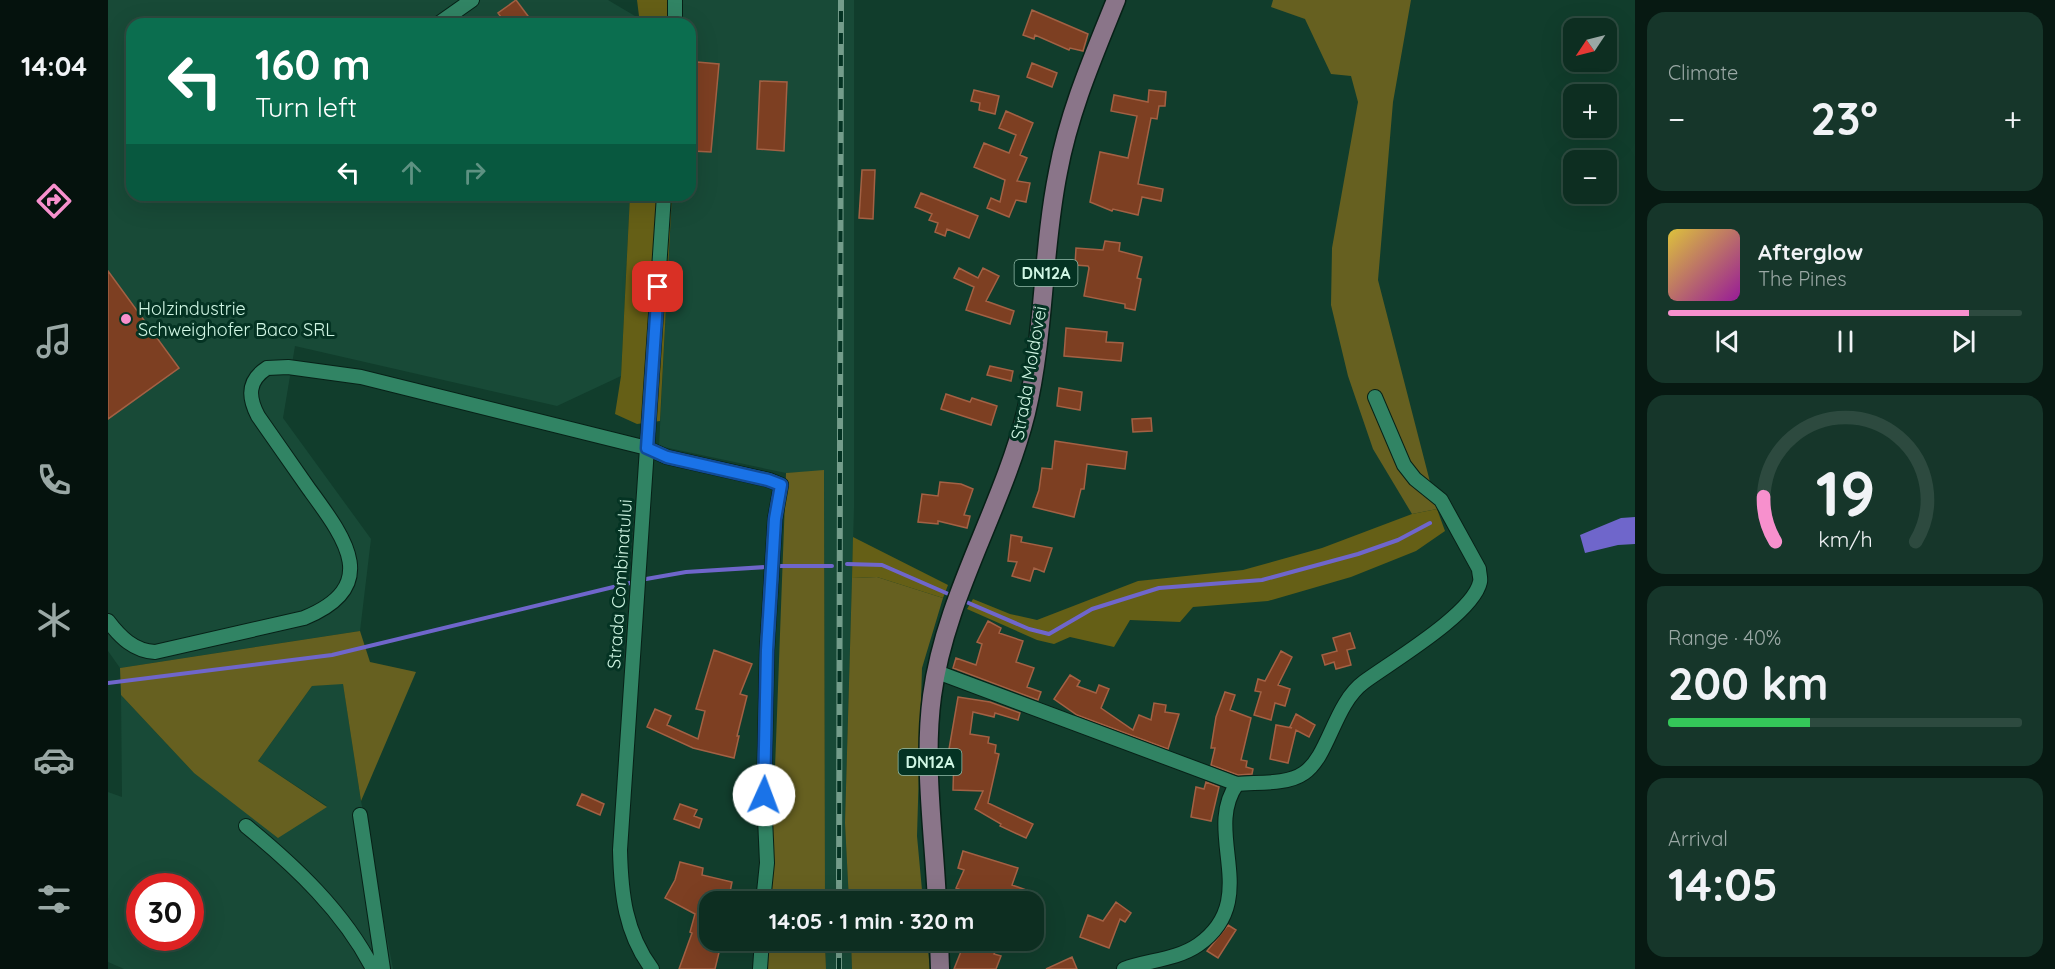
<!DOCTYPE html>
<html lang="en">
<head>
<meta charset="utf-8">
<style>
  body { margin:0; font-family:Quicksand,sans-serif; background:#16362a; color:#f1f3f6; height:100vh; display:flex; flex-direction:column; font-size:22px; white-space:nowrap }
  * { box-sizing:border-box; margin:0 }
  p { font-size:20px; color:#9aa8a5 }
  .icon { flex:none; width:33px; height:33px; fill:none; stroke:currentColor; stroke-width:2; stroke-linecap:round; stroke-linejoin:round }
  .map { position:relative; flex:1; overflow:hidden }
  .side { display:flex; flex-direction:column; gap:12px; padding:12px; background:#071912; width:420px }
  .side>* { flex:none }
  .banner { position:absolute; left:18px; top:18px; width:570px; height:183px; border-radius:18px; box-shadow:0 6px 24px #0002,0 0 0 2px #2d4a3f; background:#0b6e4f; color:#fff; overflow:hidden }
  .needle { width:39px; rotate:235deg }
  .tools { position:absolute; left:1455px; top:18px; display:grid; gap:12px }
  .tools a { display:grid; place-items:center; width:54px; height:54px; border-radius:12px; background:#0d2e21; box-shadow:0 6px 24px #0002,0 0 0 2px #2d4a3f; font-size:30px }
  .speed { position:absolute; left:18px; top:873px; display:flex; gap:12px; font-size:30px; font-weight:700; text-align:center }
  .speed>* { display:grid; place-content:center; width:78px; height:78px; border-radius:50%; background:#0d2e21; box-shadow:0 6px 24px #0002,0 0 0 2px #2d4a3f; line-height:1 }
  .speed .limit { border:9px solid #d22; background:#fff; color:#111 }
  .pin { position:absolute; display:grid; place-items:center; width:51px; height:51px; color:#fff; margin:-26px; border-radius:12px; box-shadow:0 3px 9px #0006 }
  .me { position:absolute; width:66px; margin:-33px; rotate:2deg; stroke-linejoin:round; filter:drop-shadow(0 0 4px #0008) }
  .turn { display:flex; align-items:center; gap:21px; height:126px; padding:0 30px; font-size:27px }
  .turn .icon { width:78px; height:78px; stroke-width:2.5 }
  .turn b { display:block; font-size:42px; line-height:51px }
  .lanes { display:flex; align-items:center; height:57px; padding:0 30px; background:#0003; justify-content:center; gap:30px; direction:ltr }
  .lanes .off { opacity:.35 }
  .big { font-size:45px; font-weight:700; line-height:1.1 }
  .side .tile { flex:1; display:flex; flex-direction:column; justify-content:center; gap:9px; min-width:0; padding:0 21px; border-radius:18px; background:#16362a }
  .side .dial { align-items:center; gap:0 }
  .dial svg { height:156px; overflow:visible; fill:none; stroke:#2d4a3f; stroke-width:7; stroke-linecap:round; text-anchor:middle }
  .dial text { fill:#f1f3f6; stroke:none }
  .song { display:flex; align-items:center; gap:18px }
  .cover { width:72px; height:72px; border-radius:9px; background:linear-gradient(135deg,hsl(50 70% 55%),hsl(300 70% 35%)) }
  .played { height:6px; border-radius:3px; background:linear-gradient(90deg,#f790cd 85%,#2d4a3f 85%) }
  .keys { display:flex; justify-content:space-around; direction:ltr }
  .heat { display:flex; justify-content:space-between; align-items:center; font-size:33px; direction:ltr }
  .charge { height:9px; border-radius:4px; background:linear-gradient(90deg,#34c759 40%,#2d4a3f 0) }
  .trip { position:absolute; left:591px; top:891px; width:345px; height:60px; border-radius:18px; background:#0d2e21; box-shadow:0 6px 24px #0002,0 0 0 2px #2d4a3f; font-weight:700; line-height:60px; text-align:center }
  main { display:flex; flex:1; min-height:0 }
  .tab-bar { display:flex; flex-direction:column; width:108px; justify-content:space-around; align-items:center; background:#05120d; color:#9aa8a5 }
  .tab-bar .icon { width:42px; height:42px }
  .tab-bar .current { color:#f790cd }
  .tab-bar b { font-size:27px; color:#f1f3f6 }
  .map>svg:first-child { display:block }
</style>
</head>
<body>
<main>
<nav class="tab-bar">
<b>14:04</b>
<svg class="icon current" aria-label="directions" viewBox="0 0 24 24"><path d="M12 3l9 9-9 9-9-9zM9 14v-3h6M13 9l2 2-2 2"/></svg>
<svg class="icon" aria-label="music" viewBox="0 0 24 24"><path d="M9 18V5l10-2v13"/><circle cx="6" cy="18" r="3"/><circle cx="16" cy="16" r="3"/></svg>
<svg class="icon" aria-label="phone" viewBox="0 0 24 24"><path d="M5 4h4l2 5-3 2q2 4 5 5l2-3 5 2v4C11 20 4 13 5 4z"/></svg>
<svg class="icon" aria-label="climate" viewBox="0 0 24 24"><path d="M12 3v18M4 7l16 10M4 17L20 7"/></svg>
<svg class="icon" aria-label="car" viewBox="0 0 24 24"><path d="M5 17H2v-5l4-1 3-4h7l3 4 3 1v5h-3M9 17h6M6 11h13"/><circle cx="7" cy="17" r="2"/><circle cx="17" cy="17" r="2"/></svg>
<svg class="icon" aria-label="filters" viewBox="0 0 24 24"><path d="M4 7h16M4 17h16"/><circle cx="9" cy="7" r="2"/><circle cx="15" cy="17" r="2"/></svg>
</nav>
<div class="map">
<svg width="1527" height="969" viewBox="0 0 1527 969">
  <rect width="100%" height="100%" fill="#113d2c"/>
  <path fill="#184a37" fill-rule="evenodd" d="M 0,0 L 500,0 L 532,19 L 532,24 L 24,24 L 24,195 L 522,195 L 513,376 L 449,406 L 187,346 L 175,418 L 263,539 L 252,631 L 12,668 L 0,651 Z
    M 574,0 L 746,0 L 746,508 L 737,823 L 741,901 L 717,901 L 716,471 L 678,473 L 551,446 L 564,195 L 582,195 L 582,24 L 573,24 Z
    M 235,683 L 253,801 L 285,969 L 16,969 L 0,962 L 0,792 L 14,797 L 13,695 L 86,773 L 219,806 L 150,761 L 204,686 ZM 32,886 L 82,886 L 82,938 L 32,938 Z
    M 718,941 L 743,941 L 744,969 L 718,969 Z"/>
  <path fill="#666020" d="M 1165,0 L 1303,0 L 1285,102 L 1270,280 L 1329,509 L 1304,514 L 1265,449 L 1240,376 L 1223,305 L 1224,248 L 1250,102 L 1243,76 L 1223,74 L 1197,19 L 1163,7 Z
    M 716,470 L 717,901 L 662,902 L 678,473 Z
    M 769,577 L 835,598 L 814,668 L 809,836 L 815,901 L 741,902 L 737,823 L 744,578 Z
    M 252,631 L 262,662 L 308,672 L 253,801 L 235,684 L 204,686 L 150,761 L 219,807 L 170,838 L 86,773 L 13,695 L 12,668 Z
    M 660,941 L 717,941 L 718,969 L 659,969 Z
    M 743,941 L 819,941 L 822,969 L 744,969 Z"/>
  <path fill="#655f16" d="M 529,0 L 574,0 L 573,24 L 532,24 Z
    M 522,195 L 564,195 L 552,421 L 529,424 L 507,414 L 513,376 Z
    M 1329,509 L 1337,531 L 1308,551 L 1243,577 L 1160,601 L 1085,607 L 1072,622 L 1022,620 L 1006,647 L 962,637 L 946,644 L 929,640 L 859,609 L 865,599 L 902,614 L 929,620 L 1030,581 L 1135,570 L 1214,548 L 1304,514 Z
    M 745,537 L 840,585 L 835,598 L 769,577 L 744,578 Z"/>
  <path fill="#6f66cb" d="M 1527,517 L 1527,544 L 1510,545 L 1477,553 L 1472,535 L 1513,518 Z"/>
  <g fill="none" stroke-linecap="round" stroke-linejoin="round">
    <path stroke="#6f66cb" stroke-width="4" d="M 739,564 L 774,565 L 845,596
      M 672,566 L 724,566
      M 538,579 L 578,572 L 658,567
      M 856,601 L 921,629 L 941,634 L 984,609 L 1051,588 L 1154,580 L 1250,554 L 1290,540 L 1322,523
      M 0,683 L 224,655 L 522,583"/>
  </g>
  <path fill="#7d3f22" stroke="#a36144" stroke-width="1.5" d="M 408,0 L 426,24 L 398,24 L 390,13 Z
    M 924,10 L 980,34 L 975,51 L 962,48 L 961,50 L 927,35 L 926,39 L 915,35 Z
    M 589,62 L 611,64 L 603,152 L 583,151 L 582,146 L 582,68 L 588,68 Z
    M 924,63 L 949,73 L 944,87 L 919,77 Z
    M 652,81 L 679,82 L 676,151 L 649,149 Z
    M 866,90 L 891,96 L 887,114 L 871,110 L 872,103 L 863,101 Z
    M 1041,90 L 1058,92 L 1057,106 L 1051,106 L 1049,119 L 1043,118 L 1030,184 L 1055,189 L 1053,201 L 1034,197 L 1030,215 L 1005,209 L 1004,211 L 982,202 L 992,152 L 1020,158 L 1029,116 L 1003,111 L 1006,95 L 1040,102 Z
    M 898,111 L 925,123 L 912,155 L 919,158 L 909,181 L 922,183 L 918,202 L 908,200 L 901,217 L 879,208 L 883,198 L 892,202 L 897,180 L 866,167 L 876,143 L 901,153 L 908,135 L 891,128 Z
    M 754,170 L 767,170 L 765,219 L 751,218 Z
    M 813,193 L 870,216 L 861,238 L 839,229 L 837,236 L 827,232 L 830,223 L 821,220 L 824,214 L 807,207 Z
    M 997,241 L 1012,243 L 1011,251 L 1034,257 L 1029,278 L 1033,279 L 1027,310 L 1017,308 L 1017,304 L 976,296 L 981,268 L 980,266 L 967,265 L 968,248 L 995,250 Z
    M 851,268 L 870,278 L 875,268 L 891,276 L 878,301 L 906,311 L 902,324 L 858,310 L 866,287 L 846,278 Z
    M 0,271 L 71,368 L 0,419 Z
    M 958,328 L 999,332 L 998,342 L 1015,343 L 1013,361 L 956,356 Z
    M 882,366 L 905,371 L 903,381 L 879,375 Z
    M 951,388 L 974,392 L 972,410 L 949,406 Z
    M 838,394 L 862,402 L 864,398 L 889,406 L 883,425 L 833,409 Z
    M 1043,418 L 1044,431 L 1025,432 L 1024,419 Z
    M 947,441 L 1019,452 L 1017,469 L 979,464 L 976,489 L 973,489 L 966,517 L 925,507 L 931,490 L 934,468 L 944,469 Z
    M 832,482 L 853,484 L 865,489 L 856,515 L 862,516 L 859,528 L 830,521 L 830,524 L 810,522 L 814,494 L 830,496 Z
    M 903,535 L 914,537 L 913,542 L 944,548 L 936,572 L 926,568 L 922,581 L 904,576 L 909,562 L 900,561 Z
    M 880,621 L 893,628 L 891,633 L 915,641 L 908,662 L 926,668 L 919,687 L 933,692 L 930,700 L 845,668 L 848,658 L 868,665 L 874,644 L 869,642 Z
    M 1242,633 L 1247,648 L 1239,650 L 1243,665 L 1228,669 L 1226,662 L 1217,665 L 1214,655 L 1229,651 L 1225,638 Z
    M 606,650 L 644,664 L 632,694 L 639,696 L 629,736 L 631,736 L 626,758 L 585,748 L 539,727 L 547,709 L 563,716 L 559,725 L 590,739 L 597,711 L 588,709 Z
    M 1173,651 L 1184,657 L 1170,685 L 1182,689 L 1177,706 L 1167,703 L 1163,720 L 1146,715 L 1153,692 L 1147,691 L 1150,679 L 1157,681 Z
    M 962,675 L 972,681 L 969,686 L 988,693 L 991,685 L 1001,689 L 993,708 L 1025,730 L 1031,715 L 1043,720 L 1046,703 L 1058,705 L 1057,712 L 1071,714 L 1060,749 L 969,715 L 946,699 Z
    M 1117,692 L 1127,695 L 1122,710 L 1143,718 L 1133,760 L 1139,761 L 1138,767 L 1145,769 L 1144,774 L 1130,775 L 1103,765 L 1107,748 L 1103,748 L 1108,717 Z
    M 850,697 L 882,702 L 912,713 L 910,720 L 887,713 L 886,717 L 865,712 L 862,734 L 881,737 L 880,743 L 888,745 L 887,753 L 891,754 L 880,803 L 925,824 L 918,838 L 892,826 L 893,824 L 867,809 L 875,791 L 845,790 L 846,756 L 840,755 Z
    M 1188,714 L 1207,725 L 1201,737 L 1188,730 L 1180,763 L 1162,759 L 1168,725 L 1184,728 L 1182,727 Z
    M 1098,782 L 1111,787 L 1103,821 L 1083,817 L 1088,787 L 1096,789 Z
    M 474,794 L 496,804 L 492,815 L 469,805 Z
    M 572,804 L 589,810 L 586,816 L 594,819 L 591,828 L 566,819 Z
    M 855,851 L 910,868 L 904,885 L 921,891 L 917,902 L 891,902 L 873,893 L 871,898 L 848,888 L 856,870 L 850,868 Z
    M 572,862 L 595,868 L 594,875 L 624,882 L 620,902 L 602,902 L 602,940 L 614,940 L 607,969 L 571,969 L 584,933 L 582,932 L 587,914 L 557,898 L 567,880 Z
    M 1008,902 L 1023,913 L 1017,922 L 1012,919 L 1001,948 L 972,937 L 980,915 L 995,921 Z
    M 1120,925 L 1128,930 L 1110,958 L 1099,951 Z
    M 842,940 L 887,940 L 885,946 L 888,947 L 886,954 L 893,956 L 888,969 L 846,969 L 854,949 L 842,944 Z
    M 964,957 L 969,969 L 938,969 Z"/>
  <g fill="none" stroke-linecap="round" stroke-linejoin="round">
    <defs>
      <path id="minor" d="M 330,24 L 364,0
        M 567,24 L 567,0
        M 0,621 C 12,637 26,651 47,652 L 196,618 C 275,586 236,537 201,489 C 184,465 167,440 150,416 C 140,397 139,381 159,368 L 180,367 L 253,377 L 539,448 L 559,457 L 661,480 L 673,485 L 667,519 L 659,649 L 656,795 L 659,863 L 655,902
        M 829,672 L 1129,784 C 1149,782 1179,785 1196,773 C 1221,756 1226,704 1256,682 C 1283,662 1365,614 1372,582 C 1373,579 1371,573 1371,569 L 1333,500 L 1307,479 L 1296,465 L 1267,397
        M 252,815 L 275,969
        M 138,826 C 187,866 236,912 265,969
        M 544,969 C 517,933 513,893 512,850 L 556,195
        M 652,969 L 654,940
        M 1016,969 C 1040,960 1068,960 1090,945 C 1155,899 1094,833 1129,784"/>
      <path id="major" d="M 829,902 C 826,834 815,764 824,696 C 837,597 894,509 918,413 C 937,334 934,251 950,172 C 961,112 985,57 1008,0
        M 831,940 L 832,969"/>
    </defs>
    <use href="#minor" stroke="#072117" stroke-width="16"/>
    <use href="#major" stroke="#072117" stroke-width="21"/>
    <use href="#minor" stroke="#318464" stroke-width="14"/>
    <use href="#major" stroke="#8a7589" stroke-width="18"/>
    <defs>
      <path id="rail" d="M 731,902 L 733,0
        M 731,969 L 731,940"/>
    </defs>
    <use href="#rail" stroke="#749d8b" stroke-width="6"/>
    <use href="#rail" stroke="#043323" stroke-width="4" stroke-dasharray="11" stroke-linecap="butt"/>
  </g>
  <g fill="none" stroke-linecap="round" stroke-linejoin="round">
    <defs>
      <path id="route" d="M 550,287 L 539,448 L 559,457 L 660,480 L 673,485 L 667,519 L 659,650 L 656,795"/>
    </defs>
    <use href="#route" stroke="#114b97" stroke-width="15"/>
    <use href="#route" stroke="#1a73e8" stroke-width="10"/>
  </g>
  <circle fill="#f790cd" stroke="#043323" stroke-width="2" cx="18" cy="319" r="6"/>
  <g text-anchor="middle" stroke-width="6" stroke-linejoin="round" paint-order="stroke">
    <g fill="#043323" stroke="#93bcaa" stroke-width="1.5">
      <rect x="906.5" y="260" width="63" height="26" rx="4.5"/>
      <rect x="790.5" y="749" width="63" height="26" rx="4.5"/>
    </g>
    <g font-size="16" font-weight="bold" fill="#d0f6e4">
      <text x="938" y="279">DN12A</text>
      <text x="822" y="768">DN12A</text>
    </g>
    <g font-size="18" fill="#d0f6e4" stroke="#043323" text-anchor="start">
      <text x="30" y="315">Holzindustrie<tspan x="30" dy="21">Schweighofer Baco SRL</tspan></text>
    </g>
    <g font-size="18" fill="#d0f6e4" stroke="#043323">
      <text transform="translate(921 373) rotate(-80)" y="6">Strada Moldovei</text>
      <text transform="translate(512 584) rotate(-86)" y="6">Strada Combinatului</text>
    </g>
  </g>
</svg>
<div class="tools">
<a><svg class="needle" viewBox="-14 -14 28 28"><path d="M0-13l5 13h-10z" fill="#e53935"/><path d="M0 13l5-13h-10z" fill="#9aa8a5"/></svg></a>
<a>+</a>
<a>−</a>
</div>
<div class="speed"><div class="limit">30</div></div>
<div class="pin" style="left:550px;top:287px;background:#d93025"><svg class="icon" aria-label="arrive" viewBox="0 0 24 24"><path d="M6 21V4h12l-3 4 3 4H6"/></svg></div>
<svg class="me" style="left:656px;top:795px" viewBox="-20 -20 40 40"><circle r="19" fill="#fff"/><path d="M0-13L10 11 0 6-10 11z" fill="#1a73e8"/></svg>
<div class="trip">14:05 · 1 min · 320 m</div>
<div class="banner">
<div class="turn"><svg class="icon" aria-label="left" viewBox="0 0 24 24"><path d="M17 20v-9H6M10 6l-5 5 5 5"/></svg><div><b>160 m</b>Turn left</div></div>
<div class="lanes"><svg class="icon" aria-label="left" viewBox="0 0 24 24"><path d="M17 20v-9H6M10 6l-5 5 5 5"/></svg><svg class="icon off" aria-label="ahead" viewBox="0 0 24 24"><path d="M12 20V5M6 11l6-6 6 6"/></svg><svg class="icon off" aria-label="right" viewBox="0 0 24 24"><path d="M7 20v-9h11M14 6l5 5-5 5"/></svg></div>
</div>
</div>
<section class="side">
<div class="tile"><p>Climate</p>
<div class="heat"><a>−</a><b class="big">23°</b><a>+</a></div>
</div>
<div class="tile">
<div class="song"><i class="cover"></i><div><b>Afterglow</b><p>The Pines</p></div></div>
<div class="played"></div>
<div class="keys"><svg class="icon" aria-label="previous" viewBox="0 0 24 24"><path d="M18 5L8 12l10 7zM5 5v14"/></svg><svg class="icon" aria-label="pause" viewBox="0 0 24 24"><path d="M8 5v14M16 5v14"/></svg><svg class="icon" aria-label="next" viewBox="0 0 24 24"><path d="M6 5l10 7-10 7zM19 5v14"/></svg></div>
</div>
<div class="tile dial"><svg viewBox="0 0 100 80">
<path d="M14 69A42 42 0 1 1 86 69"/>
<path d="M14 69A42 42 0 0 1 8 46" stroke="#f790cd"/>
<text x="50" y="56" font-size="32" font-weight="700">19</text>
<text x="50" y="72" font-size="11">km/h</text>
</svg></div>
<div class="tile"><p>Range · 40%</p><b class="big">200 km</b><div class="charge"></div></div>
<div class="tile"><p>Arrival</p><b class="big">14:05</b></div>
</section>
</main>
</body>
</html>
